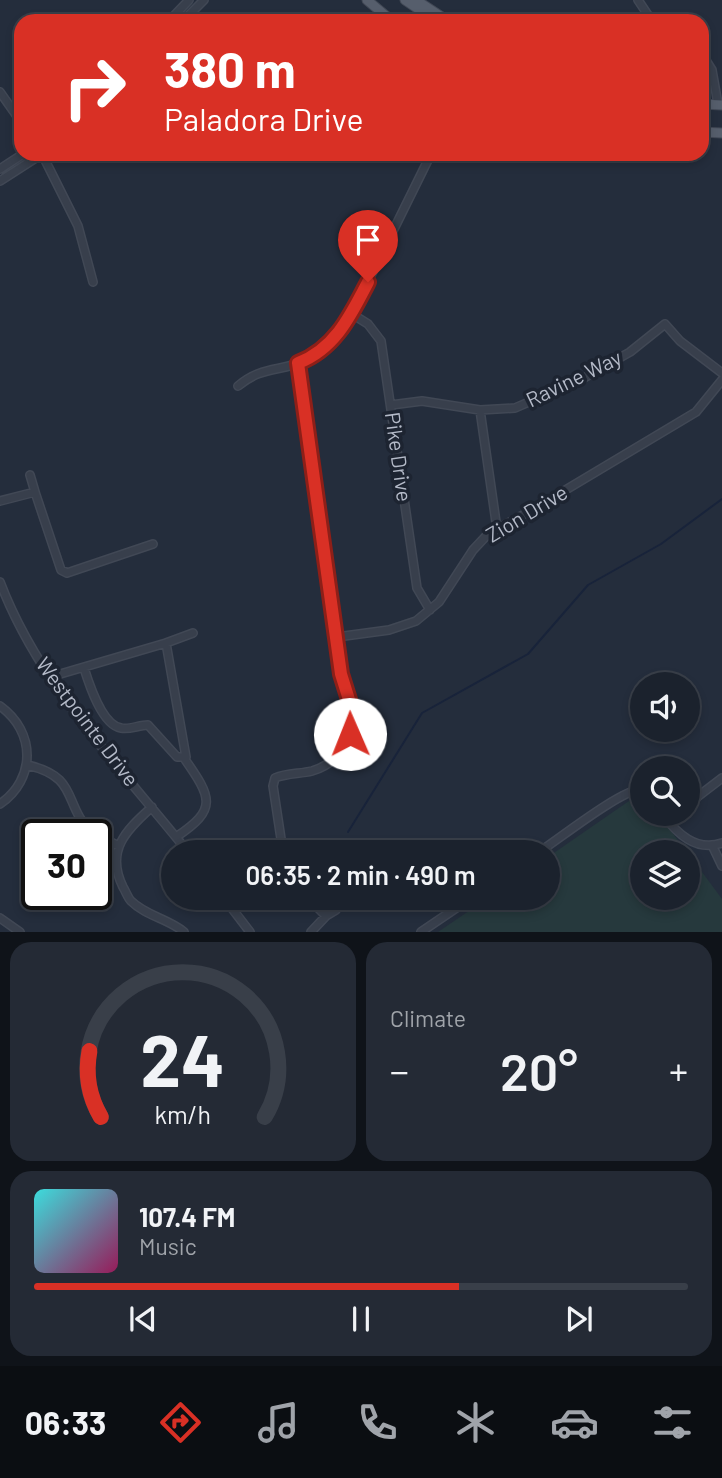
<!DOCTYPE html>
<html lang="en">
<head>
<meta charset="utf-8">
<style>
  body { margin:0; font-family:Barlow,sans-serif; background:#242a35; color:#f1f3f6; height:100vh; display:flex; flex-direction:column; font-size:26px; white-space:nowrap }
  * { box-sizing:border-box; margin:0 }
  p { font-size:23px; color:#a0a4aa }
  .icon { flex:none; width:38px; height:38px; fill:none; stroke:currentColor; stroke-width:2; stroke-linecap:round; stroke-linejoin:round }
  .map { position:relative; height:932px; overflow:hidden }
  .side { display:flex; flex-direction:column; gap:10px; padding:10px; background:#0f1319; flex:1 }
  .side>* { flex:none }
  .top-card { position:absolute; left:14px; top:14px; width:695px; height:147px; border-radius:21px; box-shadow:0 4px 10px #0003,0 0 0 2px #393f49; background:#d93025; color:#fff; overflow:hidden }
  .buttons { position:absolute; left:630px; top:672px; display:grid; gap:14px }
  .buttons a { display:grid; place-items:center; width:70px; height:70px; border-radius:50%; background:#1b222d; box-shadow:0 4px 10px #0003,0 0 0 2px #393f49; font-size:35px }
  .speed { position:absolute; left:21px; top:819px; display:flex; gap:14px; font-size:35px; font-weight:700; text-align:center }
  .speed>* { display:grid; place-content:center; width:91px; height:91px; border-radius:50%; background:#1b222d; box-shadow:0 4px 10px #0003,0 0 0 2px #393f49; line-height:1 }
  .speed .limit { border:4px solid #111; border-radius:10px; background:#fff; color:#111 }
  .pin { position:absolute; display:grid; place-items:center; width:60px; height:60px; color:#fff; margin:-72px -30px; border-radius:50% 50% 50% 0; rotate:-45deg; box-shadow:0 0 7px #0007 }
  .pin .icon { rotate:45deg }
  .me { position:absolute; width:77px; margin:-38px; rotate:359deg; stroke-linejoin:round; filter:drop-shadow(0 0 5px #0008) }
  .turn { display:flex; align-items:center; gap:24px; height:147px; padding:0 35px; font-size:32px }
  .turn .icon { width:91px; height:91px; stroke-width:2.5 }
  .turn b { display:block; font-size:49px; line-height:60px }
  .big { font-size:52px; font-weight:600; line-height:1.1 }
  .side .tile { flex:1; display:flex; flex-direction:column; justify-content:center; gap:10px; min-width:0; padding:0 24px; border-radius:21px; background:#242a35 }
  .side .dial { align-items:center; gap:0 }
  .dial svg { height:182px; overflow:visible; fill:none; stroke:#393f49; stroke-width:7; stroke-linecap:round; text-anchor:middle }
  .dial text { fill:#f1f3f6; stroke:none }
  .song { display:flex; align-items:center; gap:21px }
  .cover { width:84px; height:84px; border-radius:10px; background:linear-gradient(135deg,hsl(180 70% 55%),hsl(330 70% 35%)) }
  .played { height:7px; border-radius:4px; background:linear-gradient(90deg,#d93025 65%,#393f49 65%) }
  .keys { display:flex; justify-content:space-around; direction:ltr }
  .heat { display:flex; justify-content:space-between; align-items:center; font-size:38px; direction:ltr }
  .side .tiles { flex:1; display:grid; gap:10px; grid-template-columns:1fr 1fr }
  .tile:last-child { grid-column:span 2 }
  .trip { position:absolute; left:161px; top:840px; width:399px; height:70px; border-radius:35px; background:#1b222d; box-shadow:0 4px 10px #0003,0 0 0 2px #393f49; font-weight:600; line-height:70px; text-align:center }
  .tabs { display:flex; height:112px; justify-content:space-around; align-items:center; background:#0b0e12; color:#a0a4aa }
  .tabs .icon { width:49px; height:49px }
  .tabs .active { color:#d93025 }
  .tabs b { font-size:32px; color:#f1f3f6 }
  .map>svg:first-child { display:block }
</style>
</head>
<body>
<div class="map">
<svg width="722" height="932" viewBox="0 0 722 932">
  <rect width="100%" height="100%" fill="#242d3c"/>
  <path fill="#26393d" d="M 642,792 L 642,814 L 658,814 L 687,852 L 642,852 L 642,898 L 688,898 L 688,853 L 722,899 L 722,932 L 438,932 L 488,898 L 548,898 L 548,857 Z"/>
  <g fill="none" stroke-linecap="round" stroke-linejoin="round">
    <path stroke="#18233a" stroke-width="2" d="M 348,832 L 422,713 L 528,654 L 588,585 L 661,544 L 722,499"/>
    <defs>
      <path id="minor" d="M 638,0 L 652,21
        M 169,21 L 189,0
        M 183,21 L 204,0
        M 702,54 L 712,70 L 718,104
        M 0,92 L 21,122
        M 42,154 L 78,226 L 93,282
        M 0,169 L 23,154
        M 0,181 L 42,154
        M 352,314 L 368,324 L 381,341 L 417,588 L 430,610
        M 238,386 C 262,366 278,372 305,361 C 326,351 339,333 352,314 L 431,154
        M 391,405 L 422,401 L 480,410 L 515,408 L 584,378 L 630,352 L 665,324 L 680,341 L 722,373
        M 480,410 L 497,529
        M 35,492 L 61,570 L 67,573 L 153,544
        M 0,501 L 35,492 L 30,475
        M 0,582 C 39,685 121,768 188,852
        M 337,637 L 389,630 L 416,621 L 439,602 L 473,550 L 488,534 L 532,510 L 696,412 L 722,380
        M 166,643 L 193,633
        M 50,677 L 166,643 L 186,757 L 177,757 L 148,725 C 139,725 129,730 121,728 C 102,725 89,684 84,668
        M 0,706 C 36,732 36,779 0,804
        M 27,765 C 82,777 61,807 95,835
        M 688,804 L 722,778
        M 152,807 C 126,830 105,851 123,887 C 126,892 128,898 131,901 C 146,916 169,919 184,932
        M 662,814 C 677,833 695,852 722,843
        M 667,820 L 675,814
        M 96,835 L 119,846
        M 176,837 C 218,809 212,798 184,758
        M 712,845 L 722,866
        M 283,852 L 273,786 L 275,778 C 287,773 300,774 312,771 C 340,763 357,734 351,706 C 349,695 344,685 341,674 L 298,363
        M 539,852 C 559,839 622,789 642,789
        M 224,898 L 250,932
        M 308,898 L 326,916
        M 0,918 L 20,932
        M 311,932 L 326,916 L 336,910
        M 421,932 L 471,898"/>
      <path id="major" d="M 367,0 L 392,21
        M 405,0 L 436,21
        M 416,0 L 448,21
        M 702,104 L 722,105
        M 702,132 L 722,133"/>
    </defs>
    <use href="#minor" stroke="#414855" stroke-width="10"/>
    <use href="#major" stroke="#414855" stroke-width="11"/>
    <use href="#minor" stroke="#383f4c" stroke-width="7"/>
    <use href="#major" stroke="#565e6c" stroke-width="9"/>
  </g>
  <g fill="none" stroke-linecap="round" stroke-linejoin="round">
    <defs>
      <path id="route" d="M 350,734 L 351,706 L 341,674 L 298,363 C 335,349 351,315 368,282"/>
    </defs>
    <use href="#route" stroke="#8d1f18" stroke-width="18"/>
    <use href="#route" stroke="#d93025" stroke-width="12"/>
  </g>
  <g text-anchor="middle" stroke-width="7" stroke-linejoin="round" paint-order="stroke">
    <g font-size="21" fill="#b4bac8" stroke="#1d2431">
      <text transform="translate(574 379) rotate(-26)" y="7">Ravine Way</text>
      <text transform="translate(398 457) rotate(82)" y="7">Pike Drive</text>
      <text transform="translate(527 514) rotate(-31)" y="7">Zion Drive</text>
      <text transform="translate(87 722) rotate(53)" y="7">Westpointe Drive</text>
    </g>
  </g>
</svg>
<div class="buttons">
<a><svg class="icon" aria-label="sound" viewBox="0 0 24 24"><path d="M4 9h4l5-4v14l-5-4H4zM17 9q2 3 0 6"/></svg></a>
<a><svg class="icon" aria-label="search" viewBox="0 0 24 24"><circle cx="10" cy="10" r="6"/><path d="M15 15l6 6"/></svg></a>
<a><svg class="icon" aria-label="layers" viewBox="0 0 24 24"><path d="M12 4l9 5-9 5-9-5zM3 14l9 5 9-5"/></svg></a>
</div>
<div class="speed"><div class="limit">30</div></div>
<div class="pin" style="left:368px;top:282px;background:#d93025"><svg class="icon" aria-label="arrive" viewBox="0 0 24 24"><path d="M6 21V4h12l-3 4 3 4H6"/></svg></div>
<svg class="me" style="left:350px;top:734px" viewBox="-20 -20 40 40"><circle r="19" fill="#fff"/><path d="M0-13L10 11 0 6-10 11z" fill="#d93025"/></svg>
<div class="trip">06:35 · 2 min · 490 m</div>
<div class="top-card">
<div class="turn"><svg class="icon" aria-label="right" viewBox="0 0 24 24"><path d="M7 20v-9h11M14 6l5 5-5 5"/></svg><div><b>380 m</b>Paladora Drive</div></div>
</div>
</div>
<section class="side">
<div class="tiles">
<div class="tile dial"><svg viewBox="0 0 100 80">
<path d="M14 69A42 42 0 1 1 86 69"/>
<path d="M14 69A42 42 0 0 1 9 40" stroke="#d93025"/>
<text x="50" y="56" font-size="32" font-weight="700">24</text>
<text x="50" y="72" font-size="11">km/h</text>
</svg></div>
<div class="tile"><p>Climate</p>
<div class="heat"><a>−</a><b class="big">20°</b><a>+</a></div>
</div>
<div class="tile">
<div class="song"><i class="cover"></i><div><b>107.4 FM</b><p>Music</p></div></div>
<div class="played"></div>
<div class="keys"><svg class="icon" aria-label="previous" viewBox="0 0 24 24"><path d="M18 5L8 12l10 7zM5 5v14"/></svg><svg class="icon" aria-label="pause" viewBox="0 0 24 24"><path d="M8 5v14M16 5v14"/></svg><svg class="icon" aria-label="next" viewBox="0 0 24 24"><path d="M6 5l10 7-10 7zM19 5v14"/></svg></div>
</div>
</div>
</section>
<nav class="tabs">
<b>06:33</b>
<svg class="icon active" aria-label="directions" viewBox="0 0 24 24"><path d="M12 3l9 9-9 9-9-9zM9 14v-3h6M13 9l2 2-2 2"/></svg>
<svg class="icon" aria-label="music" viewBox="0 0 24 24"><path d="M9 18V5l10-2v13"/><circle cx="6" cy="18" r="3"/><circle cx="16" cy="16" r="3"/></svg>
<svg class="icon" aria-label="phone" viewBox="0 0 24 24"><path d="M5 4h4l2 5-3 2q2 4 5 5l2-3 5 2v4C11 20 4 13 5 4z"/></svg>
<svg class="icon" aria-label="climate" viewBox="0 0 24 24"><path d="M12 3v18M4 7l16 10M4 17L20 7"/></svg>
<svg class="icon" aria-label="car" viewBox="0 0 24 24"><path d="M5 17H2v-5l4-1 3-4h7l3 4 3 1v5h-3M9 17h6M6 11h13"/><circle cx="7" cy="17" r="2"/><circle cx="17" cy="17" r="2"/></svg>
<svg class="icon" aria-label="filters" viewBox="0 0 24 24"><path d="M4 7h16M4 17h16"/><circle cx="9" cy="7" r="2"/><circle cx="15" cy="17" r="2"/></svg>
</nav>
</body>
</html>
